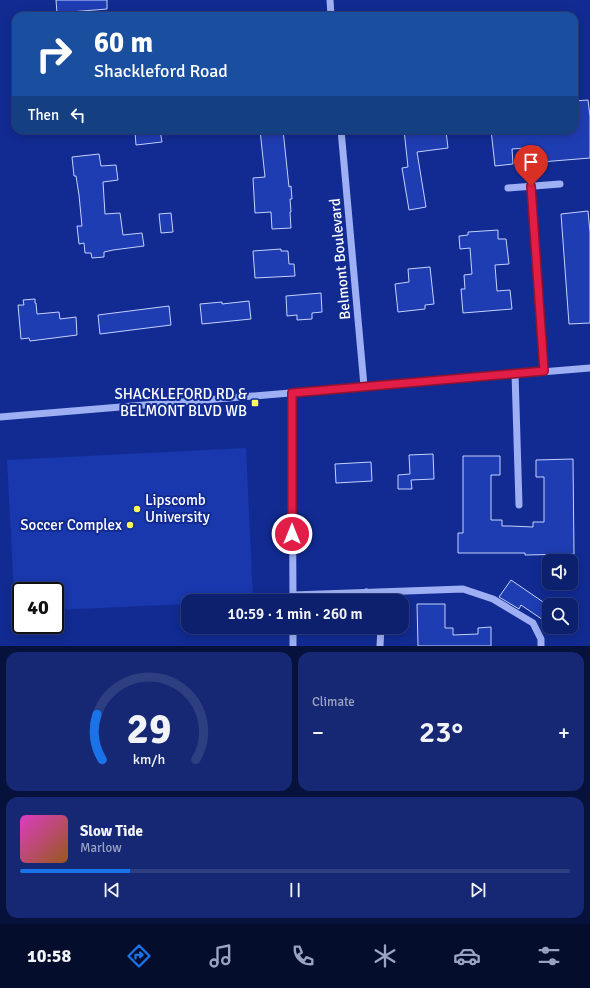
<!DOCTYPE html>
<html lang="en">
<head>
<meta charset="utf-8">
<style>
  body { margin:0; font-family:Signika,sans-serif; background:#162873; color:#f1f3f6; height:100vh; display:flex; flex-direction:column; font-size:15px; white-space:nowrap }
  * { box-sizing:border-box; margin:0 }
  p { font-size:13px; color:#9aa3c2 }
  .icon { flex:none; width:22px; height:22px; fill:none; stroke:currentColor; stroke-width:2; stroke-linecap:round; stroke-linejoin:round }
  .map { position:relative; height:646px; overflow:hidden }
  .sheet { display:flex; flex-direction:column; gap:6px; padding:6px; background:#07123c; flex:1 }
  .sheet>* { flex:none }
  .guide { position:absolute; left:12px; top:12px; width:566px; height:122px; border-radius:12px; box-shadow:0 2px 10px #0003,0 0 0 1px #2d3e81; background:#1a4fa0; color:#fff; overflow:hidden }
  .fabs { position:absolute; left:542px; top:554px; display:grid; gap:8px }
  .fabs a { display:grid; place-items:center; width:36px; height:36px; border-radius:8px; background:#0d206e; box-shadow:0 2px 10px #0003,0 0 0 1px #2d3e81; font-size:20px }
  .speed { position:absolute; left:12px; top:582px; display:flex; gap:8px; font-size:20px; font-weight:700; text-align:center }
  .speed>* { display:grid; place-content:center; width:52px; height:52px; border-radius:50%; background:#0d206e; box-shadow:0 2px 10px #0003,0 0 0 1px #2d3e81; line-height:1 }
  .speed .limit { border:2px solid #111; border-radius:6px; background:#fff; color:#111 }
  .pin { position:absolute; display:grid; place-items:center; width:34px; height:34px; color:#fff; margin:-41px -17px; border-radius:50% 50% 50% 0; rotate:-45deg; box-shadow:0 0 4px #0007 }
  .pin .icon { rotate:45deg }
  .me { position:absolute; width:44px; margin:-22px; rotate:0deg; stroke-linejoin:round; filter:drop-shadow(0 0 3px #0008) }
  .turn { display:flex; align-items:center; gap:14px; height:84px; padding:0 16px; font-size:18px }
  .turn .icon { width:52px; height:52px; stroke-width:2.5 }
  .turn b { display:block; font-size:28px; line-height:34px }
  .then { display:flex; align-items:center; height:38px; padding:0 16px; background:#0003; gap:8px; font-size:15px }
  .big { font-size:30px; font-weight:600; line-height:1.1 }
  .sheet .card { flex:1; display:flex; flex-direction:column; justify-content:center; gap:6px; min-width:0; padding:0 14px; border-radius:12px; background:#162873 }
  .sheet .dial { align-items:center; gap:0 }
  .dial svg { height:104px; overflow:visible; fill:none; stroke:#2d3e81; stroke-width:7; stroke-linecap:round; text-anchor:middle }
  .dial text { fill:#f1f3f6; stroke:none }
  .song { display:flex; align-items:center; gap:12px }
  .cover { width:48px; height:48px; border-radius:6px; background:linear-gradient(135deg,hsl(310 70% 55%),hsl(30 70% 35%)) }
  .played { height:4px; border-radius:2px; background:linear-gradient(90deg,#1a73e8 20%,#2d3e81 20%) }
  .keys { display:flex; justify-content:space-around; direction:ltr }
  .heat { display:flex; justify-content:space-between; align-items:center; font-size:22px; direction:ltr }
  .sheet .tiles { flex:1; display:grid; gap:6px; grid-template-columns:1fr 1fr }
  .card:last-child { grid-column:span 2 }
  .trip { position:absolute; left:181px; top:594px; width:228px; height:40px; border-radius:12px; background:#0d206e; box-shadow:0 2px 10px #0003,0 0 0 1px #2d3e81; font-weight:600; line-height:40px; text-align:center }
  .tab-bar { display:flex; height:64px; justify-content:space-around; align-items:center; background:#050d2c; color:#9aa3c2 }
  .tab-bar .icon { width:28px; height:28px }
  .tab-bar .active { color:#1a73e8 }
  .tab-bar b { font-size:18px; color:#f1f3f6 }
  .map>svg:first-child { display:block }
</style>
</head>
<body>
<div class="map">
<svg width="590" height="646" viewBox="0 0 590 646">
  <rect width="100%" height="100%" fill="#112b92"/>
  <path fill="#1938ad" d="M 246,448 L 253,600 L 188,601 L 188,604 L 55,610 L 55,591 L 21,591 L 21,612 L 15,612 L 7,460 Z"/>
  <path fill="#1f3db2" stroke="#c5d1fd" d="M 56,0 L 107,0 L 107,9 L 57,13 Z
    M 588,100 L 590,116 L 590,158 L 541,162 L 539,147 L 512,149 L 513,164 L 495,166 L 491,130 L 574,130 L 574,101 Z
    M 148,130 L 160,130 L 162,142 L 136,145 L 135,132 Z
    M 260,130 L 283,130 L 289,187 L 291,186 L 292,199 L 290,199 L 291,212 L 290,212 L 291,228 L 272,229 L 271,212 L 255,213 L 253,178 L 265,177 Z
    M 404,130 L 434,130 L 434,132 L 446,131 L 448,148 L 417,152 L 426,207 L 409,210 L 402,168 L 408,167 Z
    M 99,154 L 101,166 L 116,165 L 118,180 L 103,182 L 105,214 L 120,213 L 123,235 L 142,233 L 144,246 L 113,250 L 104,252 L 104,257 L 92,258 L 91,253 L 85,253 L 84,243 L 79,244 L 77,226 L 82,226 L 79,195 L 76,176 L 74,176 L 72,157 Z
    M 588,211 L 590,232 L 590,323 L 569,324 L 561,214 Z
    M 171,213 L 173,232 L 161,233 L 159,214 Z
    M 498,230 L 498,239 L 506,239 L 509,264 L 495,265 L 497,291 L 510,290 L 512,309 L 463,313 L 461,289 L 465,289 L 464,275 L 472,274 L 470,248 L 460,249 L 459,236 L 468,235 L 468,232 Z
    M 281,249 L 281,251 L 288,251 L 289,264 L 294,264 L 295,276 L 255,278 L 253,251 Z
    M 430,267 L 434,304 L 425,305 L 425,309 L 398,312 L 395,284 L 409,282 L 408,269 Z
    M 321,293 L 322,312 L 312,313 L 312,319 L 297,320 L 297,315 L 287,316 L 286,296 Z
    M 35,299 L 35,303 L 36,303 L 37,314 L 59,312 L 60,319 L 76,317 L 77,335 L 30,341 L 29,338 L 21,339 L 18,305 L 24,305 L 23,300 Z
    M 249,301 L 251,319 L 202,324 L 200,304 L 222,302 L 222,304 Z
    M 169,306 L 171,325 L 100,334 L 98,315 Z
    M 433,454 L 434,479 L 411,480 L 412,489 L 398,489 L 398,475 L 410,474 L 409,455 Z
    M 463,456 L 500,456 L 500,475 L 491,475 L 491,520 L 502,520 L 502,526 L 510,526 L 533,527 L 533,522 L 544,522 L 544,477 L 536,477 L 536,460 L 573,459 L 574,554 L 525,555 L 525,553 L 458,553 L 458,533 L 463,533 Z
    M 371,462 L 372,481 L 336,483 L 335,464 Z
    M 511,580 L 549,606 L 549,624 L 521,605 L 519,609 L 499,597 Z
    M 417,604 L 445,604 L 445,628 L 453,628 L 453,635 L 478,634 L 478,628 L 491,627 L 491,646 L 418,646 Z"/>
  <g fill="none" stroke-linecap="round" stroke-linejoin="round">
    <path stroke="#9eb0f3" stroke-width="7" d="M 330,0 L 331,16
      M 341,130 L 364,386
      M 531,187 L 544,371
      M 508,188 L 560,184
      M 515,373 L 519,505
      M 292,393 L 293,601
      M 0,417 L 590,368
      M 366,592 L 371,601
      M 293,595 L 463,589 L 493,599 L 533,623 L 541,639 L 541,646
      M 293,627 L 293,646
      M 380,646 L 381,627"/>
  </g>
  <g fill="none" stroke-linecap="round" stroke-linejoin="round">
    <defs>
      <path id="route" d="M 292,534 L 292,393 L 544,371 L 531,186"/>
    </defs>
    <use href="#route" stroke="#92132f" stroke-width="10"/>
    <use href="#route" stroke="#e11d48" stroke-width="7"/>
  </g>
  <g fill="#fff760" stroke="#112b92" stroke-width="1.5">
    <rect x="251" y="399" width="8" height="8" rx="2"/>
    <circle cx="137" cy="509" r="4"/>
    <circle cx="130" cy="525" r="4"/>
  </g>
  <g text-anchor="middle" stroke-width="4" stroke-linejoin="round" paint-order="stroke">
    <g font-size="15" fill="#fff" stroke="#112b92">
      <text transform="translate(340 259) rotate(-95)" y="5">Belmont Boulevard</text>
    </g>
    <g font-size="15" fill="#fff" stroke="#112b92" text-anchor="end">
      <text x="247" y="399">SHACKLEFORD RD &amp;<tspan x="247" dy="17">BELMONT BLVD WB</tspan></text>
      <text x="145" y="505" text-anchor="start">Lipscomb<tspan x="145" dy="17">University</tspan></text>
      <text x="122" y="530">Soccer Complex</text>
    </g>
  </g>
</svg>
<div class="fabs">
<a><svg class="icon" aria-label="sound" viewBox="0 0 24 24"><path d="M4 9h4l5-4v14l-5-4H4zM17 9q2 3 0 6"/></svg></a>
<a><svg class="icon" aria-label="search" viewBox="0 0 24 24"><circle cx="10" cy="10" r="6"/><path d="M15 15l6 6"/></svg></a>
</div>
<div class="speed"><div class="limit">40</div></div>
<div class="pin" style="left:531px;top:186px;background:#d93025"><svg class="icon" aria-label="arrive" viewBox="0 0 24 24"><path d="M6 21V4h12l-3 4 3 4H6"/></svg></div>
<svg class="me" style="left:292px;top:534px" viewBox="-20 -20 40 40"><circle r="17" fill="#e11d48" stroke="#fff" stroke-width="3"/><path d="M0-11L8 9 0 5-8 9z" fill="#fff"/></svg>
<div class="trip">10:59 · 1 min · 260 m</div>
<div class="guide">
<div class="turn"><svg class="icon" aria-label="right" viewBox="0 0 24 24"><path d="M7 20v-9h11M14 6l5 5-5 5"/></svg><div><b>60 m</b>Shackleford Road</div></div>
<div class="then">Then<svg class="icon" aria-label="left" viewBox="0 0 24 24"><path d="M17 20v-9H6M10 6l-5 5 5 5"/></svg></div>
</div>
</div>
<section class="sheet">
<div class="tiles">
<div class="card dial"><svg viewBox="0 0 100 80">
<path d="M14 69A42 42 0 1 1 86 69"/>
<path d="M14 69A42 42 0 0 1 10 34" stroke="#1a73e8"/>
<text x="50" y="56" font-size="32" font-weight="700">29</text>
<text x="50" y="72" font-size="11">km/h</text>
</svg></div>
<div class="card"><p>Climate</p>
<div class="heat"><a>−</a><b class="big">23°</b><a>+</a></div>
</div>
<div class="card">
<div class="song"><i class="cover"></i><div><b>Slow Tide</b><p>Marlow</p></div></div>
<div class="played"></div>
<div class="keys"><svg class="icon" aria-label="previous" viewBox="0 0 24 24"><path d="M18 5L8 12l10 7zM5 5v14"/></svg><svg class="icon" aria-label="pause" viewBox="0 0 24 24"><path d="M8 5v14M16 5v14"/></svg><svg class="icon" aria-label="next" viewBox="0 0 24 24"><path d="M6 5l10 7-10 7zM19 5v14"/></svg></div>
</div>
</div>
</section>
<nav class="tab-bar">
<b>10:58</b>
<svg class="icon active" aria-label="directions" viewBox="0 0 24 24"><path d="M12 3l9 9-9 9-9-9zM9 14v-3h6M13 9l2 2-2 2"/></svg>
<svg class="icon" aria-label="music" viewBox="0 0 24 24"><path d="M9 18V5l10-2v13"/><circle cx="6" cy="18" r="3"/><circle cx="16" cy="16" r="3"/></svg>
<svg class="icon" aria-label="phone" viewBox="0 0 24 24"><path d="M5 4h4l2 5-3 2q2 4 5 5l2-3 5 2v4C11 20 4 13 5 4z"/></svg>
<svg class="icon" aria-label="climate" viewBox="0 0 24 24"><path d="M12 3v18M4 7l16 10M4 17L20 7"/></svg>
<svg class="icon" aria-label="car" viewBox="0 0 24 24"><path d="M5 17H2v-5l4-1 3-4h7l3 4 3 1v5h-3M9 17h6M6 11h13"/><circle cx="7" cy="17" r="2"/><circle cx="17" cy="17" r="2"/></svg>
<svg class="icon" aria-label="filters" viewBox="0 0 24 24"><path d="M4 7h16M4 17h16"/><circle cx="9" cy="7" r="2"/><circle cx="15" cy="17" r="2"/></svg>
</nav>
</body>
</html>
